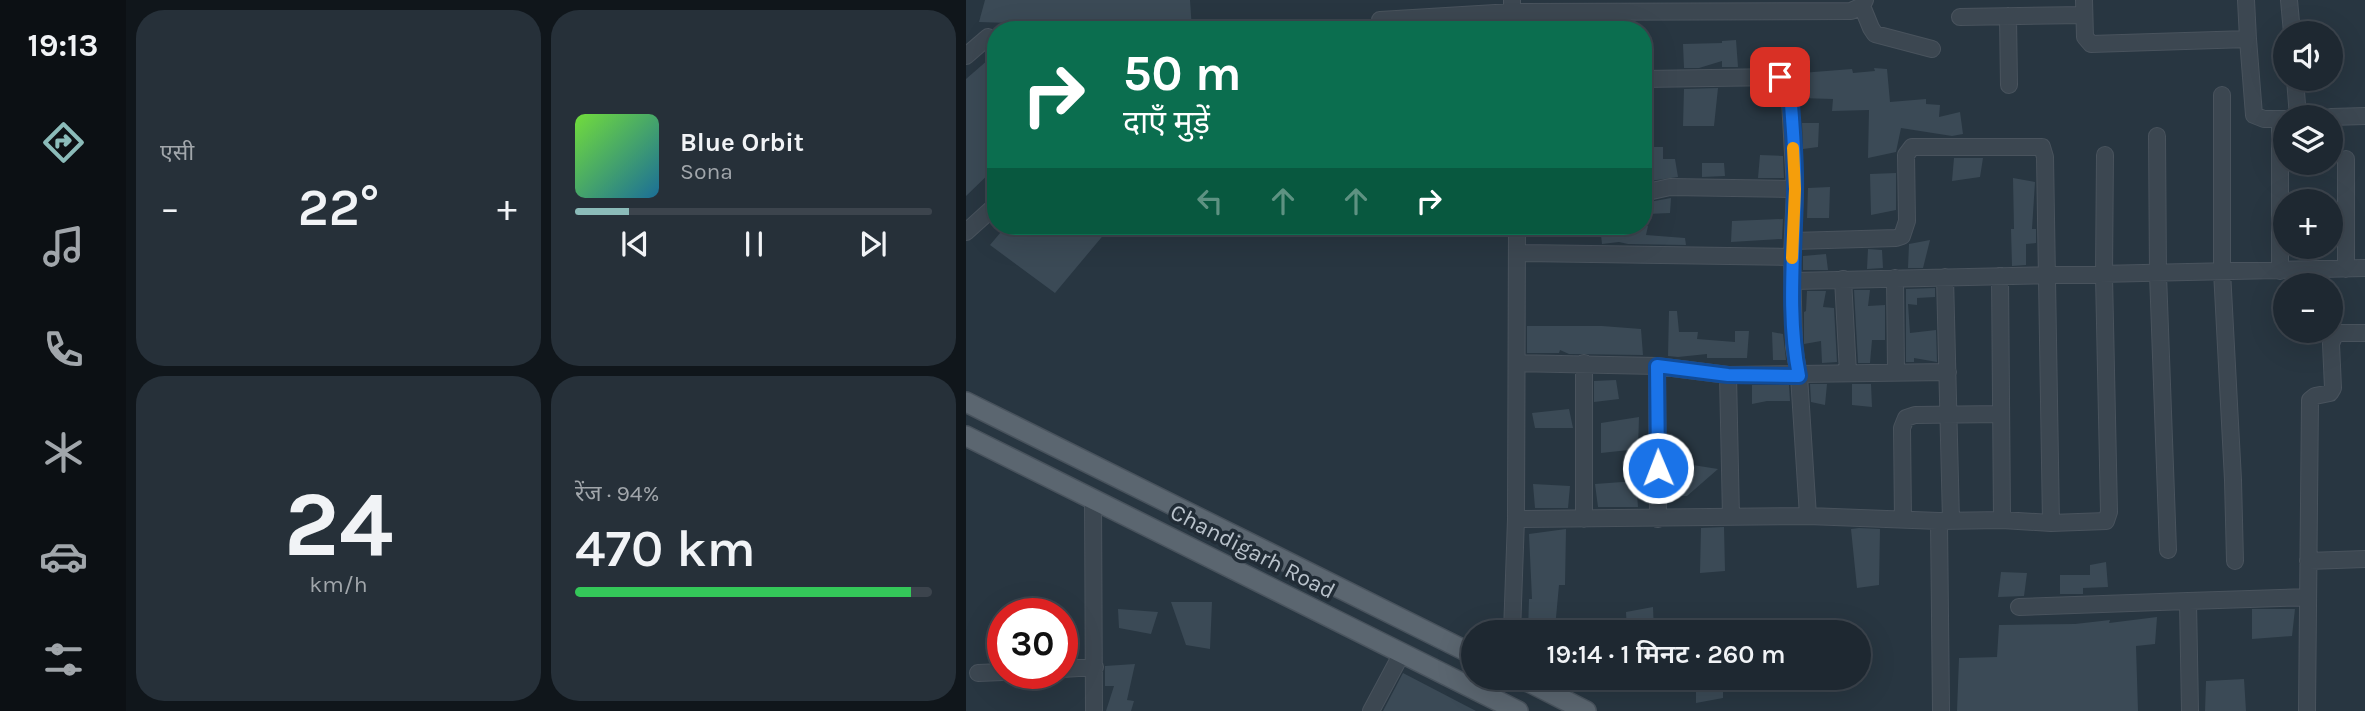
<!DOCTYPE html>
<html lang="hi">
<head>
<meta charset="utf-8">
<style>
  body { margin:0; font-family:Karla,"Noto Sans Devanagari",sans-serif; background:#263039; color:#f1f3f6; height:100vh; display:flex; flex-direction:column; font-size:26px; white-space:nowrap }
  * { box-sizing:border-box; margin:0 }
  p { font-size:23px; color:#a1a6ab }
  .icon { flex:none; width:38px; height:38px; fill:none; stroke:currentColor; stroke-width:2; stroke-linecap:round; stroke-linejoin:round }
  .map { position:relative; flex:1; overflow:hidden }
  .panel { display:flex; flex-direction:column; gap:10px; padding:10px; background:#10161b; width:840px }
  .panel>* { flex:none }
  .hud { position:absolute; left:21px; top:21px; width:665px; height:214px; border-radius:28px; box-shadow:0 7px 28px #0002,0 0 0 2px #3c444d; background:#0b6e4f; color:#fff; overflow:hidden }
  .buttons { position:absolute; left:1307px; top:21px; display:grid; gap:14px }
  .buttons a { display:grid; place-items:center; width:70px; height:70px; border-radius:50%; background:#1e2831; box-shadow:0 7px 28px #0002,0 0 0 2px #3c444d; font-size:35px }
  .speed { position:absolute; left:21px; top:598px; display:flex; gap:14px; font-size:35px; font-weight:700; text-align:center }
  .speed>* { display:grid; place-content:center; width:91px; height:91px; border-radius:50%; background:#1e2831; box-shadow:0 7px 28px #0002,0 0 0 2px #3c444d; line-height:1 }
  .speed .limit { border:10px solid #d22; background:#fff; color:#111 }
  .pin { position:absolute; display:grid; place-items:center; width:60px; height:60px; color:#fff; margin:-30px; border-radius:14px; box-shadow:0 4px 10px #0006 }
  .me { position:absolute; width:77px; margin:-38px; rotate:359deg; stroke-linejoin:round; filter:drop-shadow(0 0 5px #0008) }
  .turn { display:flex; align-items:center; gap:24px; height:147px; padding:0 21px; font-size:32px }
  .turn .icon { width:91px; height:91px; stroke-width:2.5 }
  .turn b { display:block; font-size:49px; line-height:60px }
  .lanes { display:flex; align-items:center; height:66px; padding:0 21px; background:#0003; justify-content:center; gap:35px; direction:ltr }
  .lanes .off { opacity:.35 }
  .big { font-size:52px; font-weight:600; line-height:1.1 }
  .panel .widget { flex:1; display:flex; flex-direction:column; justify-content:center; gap:10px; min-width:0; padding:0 24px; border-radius:28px; background:#263039 }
  .panel .dial { align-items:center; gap:0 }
  .dial b { font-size:91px; line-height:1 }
  .song { display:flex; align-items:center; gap:21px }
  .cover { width:84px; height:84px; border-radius:10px; background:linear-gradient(135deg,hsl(100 70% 55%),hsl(200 70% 35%)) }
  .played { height:7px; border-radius:4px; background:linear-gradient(90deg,#8bbbb9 15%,#3c444d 15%) }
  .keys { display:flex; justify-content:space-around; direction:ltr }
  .heat { display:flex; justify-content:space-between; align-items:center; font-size:38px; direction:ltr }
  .charge { height:10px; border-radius:5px; background:linear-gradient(90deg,#34c759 94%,#3c444d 0) }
  .panel .tiles { flex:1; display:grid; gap:10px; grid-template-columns:repeat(2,1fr) }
  .trip { position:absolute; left:495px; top:620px; width:410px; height:70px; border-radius:35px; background:#1e2831; box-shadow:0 7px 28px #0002,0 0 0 2px #3c444d; font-weight:600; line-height:70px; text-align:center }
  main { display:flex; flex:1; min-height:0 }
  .dock { display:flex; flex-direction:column; width:126px; justify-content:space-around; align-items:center; background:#0c1014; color:#a1a6ab }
  .dock .icon { width:49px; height:49px }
  .dock .on { color:#8bbbb9 }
  .dock b { font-size:32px; color:#f1f3f6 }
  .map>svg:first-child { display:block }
</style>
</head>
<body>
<main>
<nav class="dock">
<b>19:13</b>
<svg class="icon on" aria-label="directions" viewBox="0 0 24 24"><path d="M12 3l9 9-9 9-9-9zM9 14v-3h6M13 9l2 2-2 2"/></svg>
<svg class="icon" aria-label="music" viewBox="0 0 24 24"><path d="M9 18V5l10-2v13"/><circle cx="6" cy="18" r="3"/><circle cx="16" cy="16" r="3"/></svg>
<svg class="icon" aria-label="phone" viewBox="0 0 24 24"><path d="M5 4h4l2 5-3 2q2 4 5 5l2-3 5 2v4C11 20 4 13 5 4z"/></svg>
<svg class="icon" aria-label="climate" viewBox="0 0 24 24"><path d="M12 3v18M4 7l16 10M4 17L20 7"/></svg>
<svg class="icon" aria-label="car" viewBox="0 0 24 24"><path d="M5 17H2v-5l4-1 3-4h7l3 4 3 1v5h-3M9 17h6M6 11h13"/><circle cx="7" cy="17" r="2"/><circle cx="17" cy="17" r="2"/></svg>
<svg class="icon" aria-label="filters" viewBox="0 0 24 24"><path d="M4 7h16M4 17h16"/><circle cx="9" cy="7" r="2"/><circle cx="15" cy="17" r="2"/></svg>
</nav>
<section class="panel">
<div class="tiles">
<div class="widget"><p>एसी</p>
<div class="heat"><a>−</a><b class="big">22°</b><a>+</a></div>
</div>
<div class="widget">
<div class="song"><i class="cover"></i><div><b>Blue Orbit</b><p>Sona</p></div></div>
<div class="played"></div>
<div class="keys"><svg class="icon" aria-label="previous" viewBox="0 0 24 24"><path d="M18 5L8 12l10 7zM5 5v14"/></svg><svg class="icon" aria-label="pause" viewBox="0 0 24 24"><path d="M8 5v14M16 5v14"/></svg><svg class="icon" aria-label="next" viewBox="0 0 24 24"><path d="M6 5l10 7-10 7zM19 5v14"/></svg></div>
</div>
<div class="widget dial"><b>24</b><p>km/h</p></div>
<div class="widget"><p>रेंज · 94%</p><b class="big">470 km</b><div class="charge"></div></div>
</div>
</section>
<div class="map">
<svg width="1399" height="711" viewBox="0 0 1399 711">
  <rect width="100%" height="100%" fill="#283641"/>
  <path fill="#3b4a56" d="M 19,0 L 224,0 L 226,30 L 134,30 L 133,26 L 13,22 Z
    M 770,40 L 772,67 L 756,67 L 756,61 L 733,68 L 718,68 L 717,44 L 756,43 L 756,41 Z
    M 30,53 L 30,167 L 0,196 L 0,79 Z
    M 908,68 L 921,69 L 924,102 L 960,99 L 960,104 L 974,105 L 973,117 L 994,112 L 997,134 L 986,136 L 935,128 L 930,152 L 902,158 L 903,110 L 866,111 L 867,99 L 834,98 L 835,73 L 886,69 L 887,73 L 909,71 Z
    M 752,88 L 748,126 L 717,126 L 718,89 Z
    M 789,88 L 813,88 L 813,97 L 788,100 Z
    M 836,123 L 853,123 L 852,147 L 837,149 Z
    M 677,147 L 697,147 L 697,159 L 709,159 L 712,177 L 677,182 Z
    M 794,155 L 817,156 L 818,178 L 792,178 Z
    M 988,158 L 1017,158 L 1014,177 L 986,181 Z
    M 736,163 L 758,163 L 759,176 L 736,177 Z
    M 930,173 L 930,210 L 905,215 L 904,174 Z
    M 1047,178 L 1069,182 L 1066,229 L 1070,229 L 1070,243 L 1060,244 L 1060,265 L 1046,266 L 1045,229 L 1048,229 Z
    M 864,187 L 863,218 L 841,218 L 842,188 Z
    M 705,198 L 704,213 L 681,214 L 683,202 Z
    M 817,219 L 816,239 L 765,242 L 766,221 Z
    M 40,226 L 145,226 L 89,293 L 24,245 Z
    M 634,226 L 682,226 L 680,235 L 719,238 L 720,245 L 662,244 L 653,242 L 636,244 Z
    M 964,240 L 957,268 L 942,268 L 943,244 Z
    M 902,249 L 916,250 L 917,268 L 901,269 Z
    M 860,254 L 862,270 L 837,270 L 837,256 Z
    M 969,288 L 969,297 L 951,298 L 951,305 L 942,304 L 944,333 L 970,330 L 971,362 L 948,358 L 948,362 L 940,362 L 940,304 L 942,304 L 940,304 L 940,289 Z
    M 888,290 L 904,290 L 902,306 L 919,305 L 919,340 L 906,340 L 904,363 L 892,363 Z
    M 841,291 L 860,291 L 857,307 L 868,308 L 871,362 L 856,363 L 855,341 L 838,344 L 838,312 L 840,311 Z
    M 703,311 L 711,311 L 713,332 L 732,332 L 731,339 L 769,342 L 769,331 L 783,331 L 781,358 L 741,358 L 741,354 L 712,357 L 702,356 Z
    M 561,326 L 636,326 L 675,329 L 677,355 L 603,354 L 594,350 L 593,353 L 561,353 Z
    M 806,332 L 817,334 L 820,360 L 807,360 Z
    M 650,380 L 653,399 L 628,402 L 628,381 Z
    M 844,384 L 861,384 L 859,405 L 845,402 Z
    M 886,384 L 905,384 L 906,407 L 886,405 Z
    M 786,385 L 823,385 L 824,401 L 801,401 L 786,404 Z
    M 603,409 L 607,428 L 569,428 L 566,413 Z
    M 673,417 L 672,449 L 635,453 L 635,423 Z
    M 708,462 L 752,469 L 721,496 L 702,496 L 702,483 Z
    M 670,481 L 672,507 L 632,507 L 629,484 Z
    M 567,484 L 604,486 L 602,508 L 569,508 Z
    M 758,527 L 759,571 L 734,573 L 735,528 Z
    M 893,528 L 914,529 L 913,585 L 891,588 L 885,529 Z
    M 600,529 L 599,585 L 593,585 L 589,628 L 562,632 L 563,599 L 566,599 L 563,534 Z
    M 1140,562 L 1142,587 L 1117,588 L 1117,594 L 1094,594 L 1094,575 L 1124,575 L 1124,565 Z
    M 1035,572 L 1061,573 L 1058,596 L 1032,597 Z
    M 205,602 L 246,602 L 244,649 L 220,645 Z
    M 687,607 L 688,632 L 661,632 L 660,612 Z
    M 152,609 L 192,612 L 185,634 L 153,628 Z
    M 1286,609 L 1329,609 L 1326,636 L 1286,639 Z
    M 1191,617 L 1189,644 L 1170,646 L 1172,711 L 991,711 L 993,658 L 1031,657 L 1033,625 L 1109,624 L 1144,620 L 1143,623 Z
    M 169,664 L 161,700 L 168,701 L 165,711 L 140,711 L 148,686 L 139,686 L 139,666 Z
    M 437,673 L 510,711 L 417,711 Z
    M 730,677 L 757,677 L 757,698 L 730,703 Z
    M 1278,679 L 1280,711 L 1239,711 L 1240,681 Z"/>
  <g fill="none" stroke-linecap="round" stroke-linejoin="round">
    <defs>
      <path id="minor" d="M 546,0 L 546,30
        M 1118,0 L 1119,37 L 1125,44 L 1282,39 L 1288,115 L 1298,119 L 1320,119
        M 1280,0 L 1282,39
        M 1323,0 L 1326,33
        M 896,6 L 905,28 L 909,34 L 966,49
        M 1042,16 L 1043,85
        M 994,17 L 1118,15
        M 414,20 L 546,12 L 885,11 L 896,6 L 899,0
        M 0,56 L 22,37
        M 677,79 L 814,77 L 820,79 L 823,83 L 829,189 L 826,257 L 828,347 L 833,376 L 842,516
        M 1329,79 L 1332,117
        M 1256,95 L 1256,271 L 1267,480 L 1269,561
        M 1365,117 L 1399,116
        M 1314,119 L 1314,271
        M 1191,136 L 1192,274 L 1202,550
        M 1380,159 L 1380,269
        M 677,193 L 704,187 L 829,189
        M 0,232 L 30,205
        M 827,241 L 930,238 L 936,236 L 941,221 L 940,155 L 946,147 L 1076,147 L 1079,157 L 1085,523
        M 552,253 L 826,257
        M 1034,276 L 1036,520
        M 979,277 L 985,521
        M 929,278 L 930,371
        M 877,279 L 882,373
        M 828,281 L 1399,268
        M 551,363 L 691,366 L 762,375 L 982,372
        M 618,363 L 618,519
        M 691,366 L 692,519
        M 762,375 L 765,517
        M 127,499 L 128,711
        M 550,519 L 842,516 L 973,521 L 1036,520 L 1085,523 L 1140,521 L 1143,512 L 1138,276 L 1139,155
        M 937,520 L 936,428 L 940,418 L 949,415 L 1035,414
        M 973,521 L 975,711
        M 1342,561 L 1399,559
        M 1222,601 L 1342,597
        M 1053,607 L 1222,601 L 1224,711
        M 546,632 L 550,519 L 551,226
        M 96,669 L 129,667
        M 12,673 L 37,672
        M 405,711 L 436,653
        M 1341,711 L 1344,400 L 1349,396 L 1364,393 L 1367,388 L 1365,344 L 1368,336 L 1374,333 L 1399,333"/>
      <path id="major" d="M 0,402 L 508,655
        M 0,436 L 552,711
        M 553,677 L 620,711"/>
    </defs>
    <use href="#minor" stroke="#49535d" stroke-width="18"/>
    <use href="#major" stroke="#49535d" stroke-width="22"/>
    <use href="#minor" stroke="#3c4751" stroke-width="16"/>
    <use href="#major" stroke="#5b6670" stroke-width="19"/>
  </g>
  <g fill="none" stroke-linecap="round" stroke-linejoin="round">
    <defs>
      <path id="route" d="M 692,468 L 691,366 L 762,375 L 833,376 C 821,315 828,253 829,192 C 830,158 826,123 824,89 L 820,79 L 814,77"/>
    </defs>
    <use href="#route" stroke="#114b97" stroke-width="18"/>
    <use href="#route" stroke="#1a73e8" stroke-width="12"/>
    <path stroke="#f59e0b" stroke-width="12" d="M 826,258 L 829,189 L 827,148"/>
  </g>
  <g text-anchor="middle" stroke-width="7" stroke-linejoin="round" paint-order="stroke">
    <g font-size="23" fill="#b9c2cb" stroke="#212c36">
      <text transform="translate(287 551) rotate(27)" y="8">Chandigarh Road</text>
    </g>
  </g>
</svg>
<div class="buttons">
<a><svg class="icon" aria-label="sound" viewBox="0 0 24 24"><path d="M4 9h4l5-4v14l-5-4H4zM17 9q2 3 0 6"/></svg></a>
<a><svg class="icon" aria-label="layers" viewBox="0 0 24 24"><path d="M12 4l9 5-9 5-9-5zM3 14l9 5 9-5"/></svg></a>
<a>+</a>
<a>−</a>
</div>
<div class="speed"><div class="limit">30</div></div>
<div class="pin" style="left:814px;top:77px;background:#d93025"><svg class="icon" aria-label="arrive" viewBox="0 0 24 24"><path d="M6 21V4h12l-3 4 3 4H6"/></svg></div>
<svg class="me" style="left:692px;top:468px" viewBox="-20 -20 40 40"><circle r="17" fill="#1a73e8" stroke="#fff" stroke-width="3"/><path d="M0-11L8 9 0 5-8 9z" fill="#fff"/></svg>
<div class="trip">19:14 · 1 मिनट · 260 m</div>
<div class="hud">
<div class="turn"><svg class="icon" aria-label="right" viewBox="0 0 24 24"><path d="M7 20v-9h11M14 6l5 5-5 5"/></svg><div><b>50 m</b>दाएँ मुड़ें</div></div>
<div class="lanes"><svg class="icon off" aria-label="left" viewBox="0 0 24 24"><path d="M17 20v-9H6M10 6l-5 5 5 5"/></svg><svg class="icon off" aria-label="ahead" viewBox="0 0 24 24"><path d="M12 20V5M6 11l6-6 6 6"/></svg><svg class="icon off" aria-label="ahead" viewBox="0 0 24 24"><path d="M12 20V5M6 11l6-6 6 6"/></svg><svg class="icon" aria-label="right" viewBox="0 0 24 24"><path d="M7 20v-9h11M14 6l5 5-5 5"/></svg></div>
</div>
</div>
</main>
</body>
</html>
